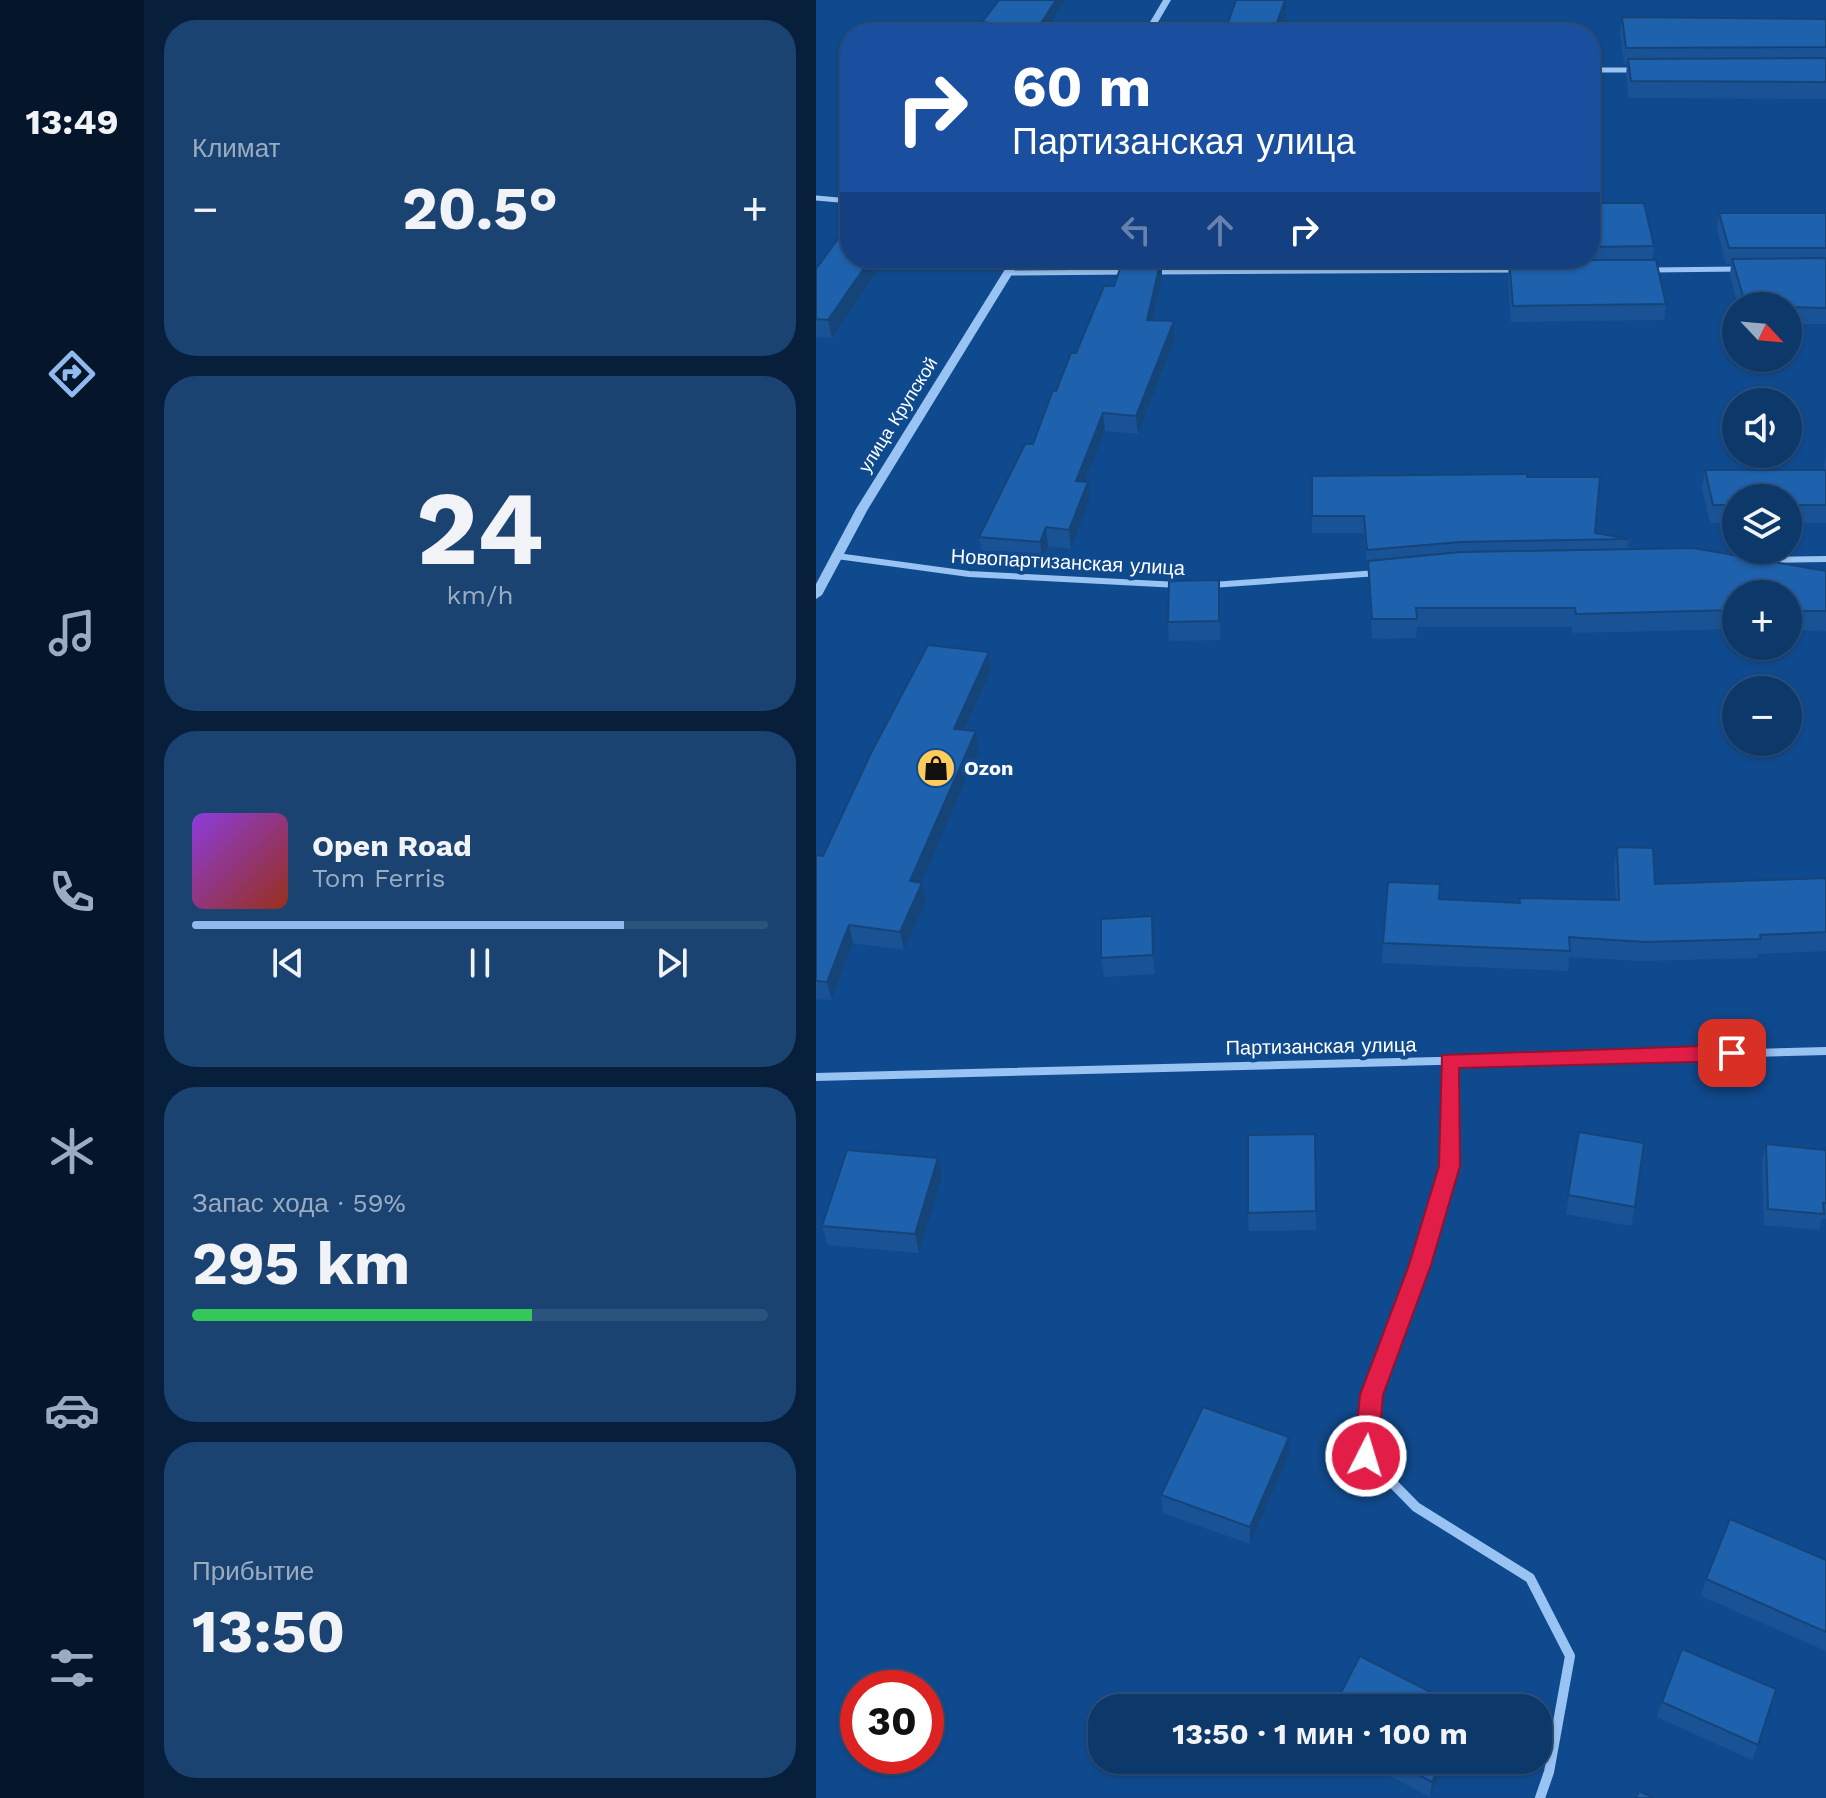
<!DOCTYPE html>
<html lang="ru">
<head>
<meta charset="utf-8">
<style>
  body { margin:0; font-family:"Work Sans",sans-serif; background:#1a4372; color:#f1f3f6; height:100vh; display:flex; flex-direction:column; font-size:30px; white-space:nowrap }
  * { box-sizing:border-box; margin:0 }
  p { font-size:26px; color:#9aacc1 }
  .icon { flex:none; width:44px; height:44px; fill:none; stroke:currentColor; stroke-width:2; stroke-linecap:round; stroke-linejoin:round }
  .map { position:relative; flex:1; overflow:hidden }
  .drawer { display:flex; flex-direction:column; gap:20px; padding:20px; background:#071f3a; width:672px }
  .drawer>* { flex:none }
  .guide { position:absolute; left:24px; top:24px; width:760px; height:244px; border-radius:32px; box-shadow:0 2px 6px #0004,0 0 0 2px #2c527e; background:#1a4fa0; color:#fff; overflow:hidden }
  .needle { width:52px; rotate:116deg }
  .buttons { position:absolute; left:906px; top:292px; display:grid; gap:16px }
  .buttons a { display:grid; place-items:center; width:80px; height:80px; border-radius:50%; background:#0c386a; box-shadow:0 2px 6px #0004,0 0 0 2px #2c527e; font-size:40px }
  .speed { position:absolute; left:24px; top:1670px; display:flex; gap:16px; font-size:40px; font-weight:700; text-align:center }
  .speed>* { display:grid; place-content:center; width:104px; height:104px; border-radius:50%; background:#0c386a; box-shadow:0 2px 6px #0004,0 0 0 2px #2c527e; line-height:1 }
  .speed .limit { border:12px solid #d22; background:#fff; color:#111 }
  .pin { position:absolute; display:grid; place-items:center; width:68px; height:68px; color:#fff; margin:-34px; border-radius:16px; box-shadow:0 4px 12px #0006 }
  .me { position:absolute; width:88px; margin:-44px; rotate:5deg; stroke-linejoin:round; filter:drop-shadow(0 0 6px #0008) }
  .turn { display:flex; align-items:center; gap:28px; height:168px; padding:0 40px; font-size:36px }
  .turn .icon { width:104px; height:104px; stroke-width:2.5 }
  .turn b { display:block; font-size:56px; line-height:68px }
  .lanes { display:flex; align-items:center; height:76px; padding:0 40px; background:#0003; justify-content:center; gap:40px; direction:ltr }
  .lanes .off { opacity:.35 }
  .big { font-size:60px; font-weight:700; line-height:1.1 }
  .drawer .widget { flex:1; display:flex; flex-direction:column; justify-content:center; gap:12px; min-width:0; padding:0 28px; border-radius:32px; background:#1a4372 }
  .drawer .dial { align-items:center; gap:0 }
  .dial b { font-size:104px; line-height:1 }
  .song { display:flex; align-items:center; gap:24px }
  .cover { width:96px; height:96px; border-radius:12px; background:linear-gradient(135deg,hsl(270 70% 55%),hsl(10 70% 35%)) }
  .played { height:8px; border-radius:4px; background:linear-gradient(90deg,#90b9f0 75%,#2c527e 75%) }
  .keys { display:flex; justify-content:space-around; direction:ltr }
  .heat { display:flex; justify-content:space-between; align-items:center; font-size:44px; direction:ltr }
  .charge { height:12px; border-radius:6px; background:linear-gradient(90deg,#34c759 59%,#2c527e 0) }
  .trip { position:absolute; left:272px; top:1694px; width:464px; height:80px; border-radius:32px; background:#0c386a; box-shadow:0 2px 6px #0004,0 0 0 2px #2c527e; font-weight:700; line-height:80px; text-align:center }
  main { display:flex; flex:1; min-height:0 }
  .menu { display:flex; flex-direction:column; width:144px; justify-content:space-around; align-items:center; background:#05162a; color:#9aacc1 }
  .menu .icon { width:56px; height:56px }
  .menu .on { color:#90b9f0 }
  .menu b { font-size:36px; color:#f1f3f6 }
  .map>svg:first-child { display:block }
</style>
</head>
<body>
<main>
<nav class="menu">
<b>13:49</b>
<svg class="icon on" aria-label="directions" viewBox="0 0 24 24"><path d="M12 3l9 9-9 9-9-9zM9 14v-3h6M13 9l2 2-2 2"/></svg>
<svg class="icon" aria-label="music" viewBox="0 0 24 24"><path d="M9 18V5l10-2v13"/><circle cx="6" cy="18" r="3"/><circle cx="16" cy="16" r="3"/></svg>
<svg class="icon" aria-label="phone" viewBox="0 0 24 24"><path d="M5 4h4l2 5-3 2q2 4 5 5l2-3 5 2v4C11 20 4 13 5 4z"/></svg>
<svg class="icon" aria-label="climate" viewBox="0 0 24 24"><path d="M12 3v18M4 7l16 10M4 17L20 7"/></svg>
<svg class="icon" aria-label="car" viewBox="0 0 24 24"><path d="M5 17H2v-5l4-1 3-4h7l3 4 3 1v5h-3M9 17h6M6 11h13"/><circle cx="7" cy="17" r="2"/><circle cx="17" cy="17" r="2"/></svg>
<svg class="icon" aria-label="filters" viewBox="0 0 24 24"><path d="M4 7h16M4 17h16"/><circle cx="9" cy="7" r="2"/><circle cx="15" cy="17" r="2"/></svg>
</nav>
<section class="drawer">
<div class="widget"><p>Климат</p>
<div class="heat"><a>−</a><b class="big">20.5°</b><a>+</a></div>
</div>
<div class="widget dial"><b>24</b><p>km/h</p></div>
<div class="widget">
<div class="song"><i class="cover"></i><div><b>Open Road</b><p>Tom Ferris</p></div></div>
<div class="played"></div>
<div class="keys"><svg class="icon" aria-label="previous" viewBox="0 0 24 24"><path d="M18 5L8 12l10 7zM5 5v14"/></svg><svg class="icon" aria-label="pause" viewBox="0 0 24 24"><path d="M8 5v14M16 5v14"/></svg><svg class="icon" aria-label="next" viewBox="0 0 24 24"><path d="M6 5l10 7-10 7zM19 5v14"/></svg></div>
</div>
<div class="widget"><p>Запас хода · 59%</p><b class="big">295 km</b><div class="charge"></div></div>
<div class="widget"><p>Прибытие</p><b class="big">13:50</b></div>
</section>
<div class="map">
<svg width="1010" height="1798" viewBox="0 0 1010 1798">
  <rect width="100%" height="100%" fill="#104a8e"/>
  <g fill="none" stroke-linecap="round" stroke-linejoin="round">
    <path stroke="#99c3f2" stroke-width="5" d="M 774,70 L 821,70
      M 0,198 L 34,201
      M 835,270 L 925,269
      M 339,272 L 701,270
      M 192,273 L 313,272"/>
    <path stroke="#99c3f2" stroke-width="6" d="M 21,556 L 153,574 L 362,585
      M 939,560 L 1010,559
      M 396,585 L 562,573"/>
    <path stroke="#99c3f2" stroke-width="8" d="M 0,1077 L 1010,1051
      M 628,1185 L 634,1166 L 633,1060"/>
    <path stroke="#99c3f2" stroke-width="10" d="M 629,1183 L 604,1265 L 555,1395 L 550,1456 L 600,1507 L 714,1578 L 754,1656 L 733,1772 L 724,1798"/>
    <path fill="#99c3f2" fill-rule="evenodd" d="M 347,0 L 355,0 L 335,34 L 327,34 Z
      M 196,258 L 206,258 L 52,509 L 6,595 L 0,599 L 0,584 L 40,509 Z"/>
  </g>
  <path fill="#1a5395" d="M 183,0 L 228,34 L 167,34 L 166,22 Z
    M 806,17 L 1010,19 L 1010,99 L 813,98 L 810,75 L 811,64 L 808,64 L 804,33 Z
    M 774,203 L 838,246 L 836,260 L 850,304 L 848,320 L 695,322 L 692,276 L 693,265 L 691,265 L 690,258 L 774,258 Z
    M 903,213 L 1010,213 L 1010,324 L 972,324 L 972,306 L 922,306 L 914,275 L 915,264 L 910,264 L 901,229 Z
    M 34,258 L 70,258 L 16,338 L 0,337 L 0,269 Z
    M 312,258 L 351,258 L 349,267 L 346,267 L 346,278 L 336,320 L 358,321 L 359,339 L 322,434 L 289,431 L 269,481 L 274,500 L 255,549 L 232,546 L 226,561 L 166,556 L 163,537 L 217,444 L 240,391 L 312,260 Z
    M 1010,455 L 1010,523 L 972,523 L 972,498 L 920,498 L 920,523 L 894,523 L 886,488 L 889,470 L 1007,470 Z
    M 496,476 L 711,477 L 779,533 L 813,539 L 812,549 L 1010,571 L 1010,631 L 972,630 L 972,594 L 920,594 L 920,629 L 757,633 L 756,627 L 601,627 L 600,638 L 556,639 L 552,568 L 551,568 L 548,533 L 496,533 Z
    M 404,599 L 404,640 L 353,641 L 352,622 Z
    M 173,652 L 175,670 L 149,730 L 160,731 L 163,750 L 105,883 L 110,902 L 88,950 L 37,943 L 16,1000 L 0,999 L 0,855 L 7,856 Z
    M 801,847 L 839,884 L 1010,878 L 1010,951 L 942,954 L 941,958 L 825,961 L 753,957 L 752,971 L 566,963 L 567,943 L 623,899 L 703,903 L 703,898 L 800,900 L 798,866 Z
    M 338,935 L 339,974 L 288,977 L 285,958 Z
    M 763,1132 L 819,1207 L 815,1226 L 750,1214 Z
    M 499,1134 L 500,1230 L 433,1231 L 432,1213 Z
    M 950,1144 L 1010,1150 L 1010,1219 L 1006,1219 L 1003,1230 L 948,1225 L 946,1161 Z
    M 126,1177 L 103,1253 L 12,1245 L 6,1226 Z
    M 473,1437 L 473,1455 L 434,1544 L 347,1513 L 345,1495 Z
    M 1010,1560 L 1010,1651 L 885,1596 L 890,1579 Z
    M 846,1702 L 942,1745 L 936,1760 L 841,1717 Z
    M 544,1760 L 632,1760 L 614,1797 Z"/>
  <path fill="#154479" d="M 240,0 L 250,0 L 228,34 L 218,34 Z
    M 467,0 L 471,0 L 470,14 L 463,34 L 457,34 Z
    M 55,258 L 70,258 L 16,338 L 12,320 Z
    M 345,260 L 346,278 L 332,338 L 331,320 Z
    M 358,321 L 359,339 L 322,434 L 320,416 Z
    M 287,413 L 289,431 L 262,499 L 260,481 Z
    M 272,482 L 274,500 L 255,549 L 253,530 Z
    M 230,527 L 232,546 L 226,561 L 224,542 Z
    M 173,652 L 175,670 L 141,747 L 138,729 Z
    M 160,731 L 163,750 L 98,900 L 94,881 Z
    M 106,883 L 110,902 L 88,950 L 84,932 Z
    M 336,916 L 338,935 L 339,974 L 337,955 Z
    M 33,925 L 37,943 L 16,1000 L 11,982 Z
    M 122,1158 L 126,1177 L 103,1253 L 99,1234 Z
    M 473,1437 L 473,1455 L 434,1544 L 434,1527 Z
    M 626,1760 L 632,1760 L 614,1797 L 616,1782 Z"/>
  <path fill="#1e61ad" stroke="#154479" stroke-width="2" d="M 183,0 L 240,0 L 218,34 L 168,34 L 175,23 L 166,22 Z
    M 420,0 L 469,0 L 457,34 L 408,34 Z
    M 806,17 L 1010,19 L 1010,47 L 810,48 Z
    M 1010,58 L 1010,82 L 815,81 L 812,59 Z
    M 774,203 L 828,203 L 838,246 L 774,247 Z
    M 903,213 L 1010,213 L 1010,248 L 913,248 Z
    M 34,222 L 34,258 L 55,258 L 12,320 L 0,319 L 0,269 Z
    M 1010,258 L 1010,308 L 930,306 L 916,259 Z
    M 307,260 L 345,260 L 331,320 L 358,321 L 320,416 L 287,413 L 260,481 L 272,482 L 253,530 L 230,527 L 224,542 L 163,537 L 209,444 L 217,444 L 237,390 L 240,391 L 255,353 L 260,353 L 288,286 L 298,286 Z
    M 693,260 L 840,260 L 850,304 L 697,306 Z
    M 889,470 L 1010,470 L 1010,505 L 972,505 L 972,498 L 920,498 L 920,505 L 897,505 Z
    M 711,474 L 711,477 L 784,477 L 779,533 L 813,539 L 644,542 L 551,550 L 548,516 L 496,516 L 496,476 Z
    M 877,548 L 1010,571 L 1010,611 L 972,611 L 972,594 L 920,594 L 920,610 L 760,614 L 759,608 L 600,608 L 601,619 L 556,619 L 552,561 L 644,552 Z
    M 403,580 L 403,621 L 352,622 L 353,581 Z
    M 112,645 L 173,652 L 138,729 L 160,731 L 94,881 L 106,883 L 84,932 L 33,925 L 11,982 L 0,981 L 0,855 L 7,856 L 55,753 Z
    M 801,847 L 837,848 L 839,884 L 1010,878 L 1010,932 L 944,935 L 945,939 L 828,942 L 753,937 L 754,951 L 567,943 L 572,882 L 624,884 L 623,899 L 704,903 L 703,898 L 803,900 Z
    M 336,916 L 337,955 L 285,958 L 285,919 Z
    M 763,1132 L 828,1143 L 819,1207 L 752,1195 Z
    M 499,1134 L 500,1211 L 432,1213 L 432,1135 Z
    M 950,1144 L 1010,1150 L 1010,1203 L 1007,1203 L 1008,1214 L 952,1209 Z
    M 31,1150 L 122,1158 L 99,1234 L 6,1226 Z
    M 387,1407 L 473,1437 L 434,1527 L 345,1495 Z
    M 914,1519 L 1010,1560 L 1010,1632 L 890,1579 Z
    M 866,1649 L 960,1689 L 942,1745 L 846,1702 Z
    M 544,1656 L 646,1708 L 517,1708 Z
    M 574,1760 L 626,1760 L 616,1782 Z
    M 823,1791 L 838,1798 L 820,1798 Z"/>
  <path fill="#e11d48" stroke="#92132f" stroke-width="2" d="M 916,1045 L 926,1053 L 916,1061 L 643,1068 L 644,1166 L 615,1265 L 567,1395 L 562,1456 L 558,1463 L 550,1467 L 542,1463 L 538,1456 L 544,1395 L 593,1265 L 623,1166 L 626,1055 Z"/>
  <defs>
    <symbol id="shop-disc" viewBox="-11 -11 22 22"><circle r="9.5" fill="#ffcb5a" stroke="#104a8e"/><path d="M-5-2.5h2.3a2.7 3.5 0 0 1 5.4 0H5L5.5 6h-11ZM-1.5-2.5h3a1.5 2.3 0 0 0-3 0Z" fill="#111"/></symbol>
  </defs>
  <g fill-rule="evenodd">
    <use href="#shop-disc" x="98" y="746" width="44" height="44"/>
  </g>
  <g text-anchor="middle" stroke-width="8" stroke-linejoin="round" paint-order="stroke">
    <g font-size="18" fill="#fff" stroke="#104a8e">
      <text transform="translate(82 415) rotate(-58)" y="6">улица Крупской</text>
    </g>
    <g font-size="20" fill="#fff" stroke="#104a8e">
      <text transform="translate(252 562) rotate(3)" y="7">Новопартизанская улица</text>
      <text transform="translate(505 1046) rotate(-1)" y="7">Партизанская улица</text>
    </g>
    <g font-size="20" font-weight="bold" fill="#fff" stroke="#104a8e" text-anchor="start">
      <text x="148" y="775">Ozon</text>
    </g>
  </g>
</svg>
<div class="buttons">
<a><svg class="needle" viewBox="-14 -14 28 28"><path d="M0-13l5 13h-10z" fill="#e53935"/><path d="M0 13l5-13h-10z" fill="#9aacc1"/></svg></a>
<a><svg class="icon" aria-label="sound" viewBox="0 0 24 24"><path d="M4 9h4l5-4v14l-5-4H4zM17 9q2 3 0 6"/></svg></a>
<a><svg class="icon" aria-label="layers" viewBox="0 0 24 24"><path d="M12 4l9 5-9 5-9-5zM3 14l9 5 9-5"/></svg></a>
<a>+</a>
<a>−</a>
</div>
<div class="speed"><div class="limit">30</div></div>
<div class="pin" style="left:916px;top:1053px;background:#d93025"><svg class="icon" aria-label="arrive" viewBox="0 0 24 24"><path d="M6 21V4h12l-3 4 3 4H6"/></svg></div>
<svg class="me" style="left:550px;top:1456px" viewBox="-20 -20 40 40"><circle r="17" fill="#e11d48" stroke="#fff" stroke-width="3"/><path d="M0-11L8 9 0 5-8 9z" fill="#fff"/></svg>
<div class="trip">13:50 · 1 мин · 100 m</div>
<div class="guide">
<div class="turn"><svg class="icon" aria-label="right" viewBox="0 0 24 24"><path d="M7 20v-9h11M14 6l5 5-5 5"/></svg><div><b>60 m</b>Партизанская улица</div></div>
<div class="lanes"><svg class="icon off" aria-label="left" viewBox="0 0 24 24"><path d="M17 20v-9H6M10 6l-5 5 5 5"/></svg><svg class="icon off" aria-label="ahead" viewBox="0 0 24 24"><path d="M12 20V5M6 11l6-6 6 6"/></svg><svg class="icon" aria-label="right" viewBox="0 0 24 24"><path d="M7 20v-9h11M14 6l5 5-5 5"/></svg></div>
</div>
</div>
</main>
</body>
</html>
